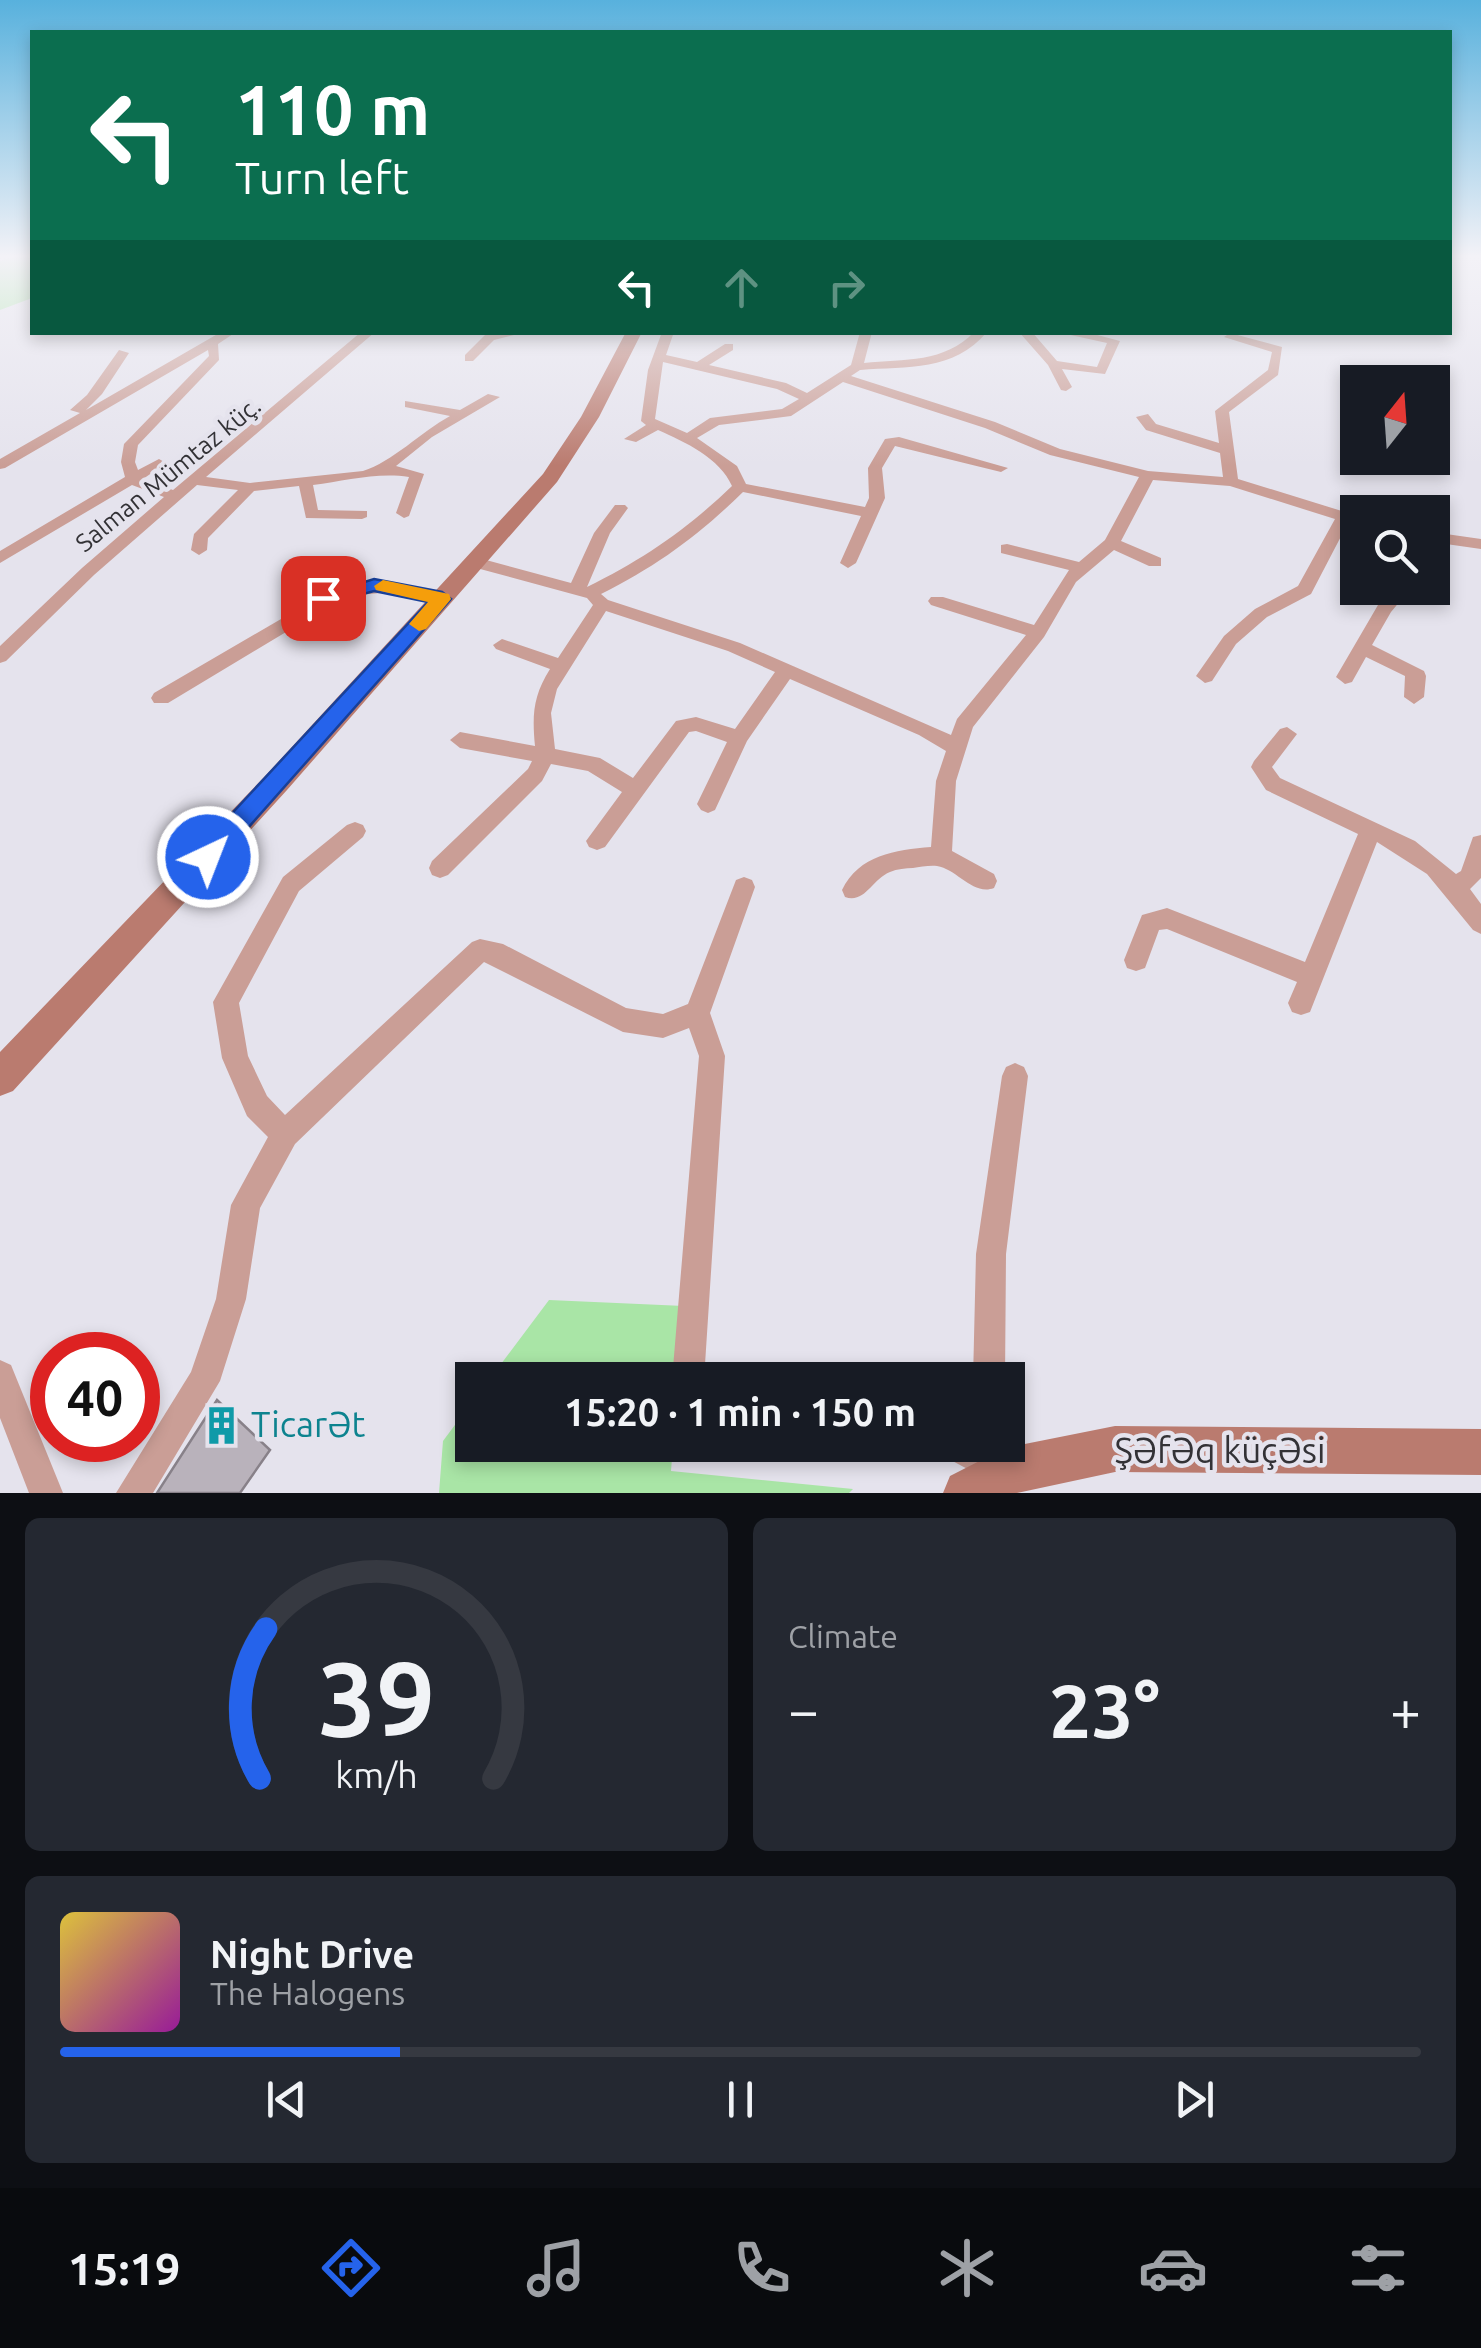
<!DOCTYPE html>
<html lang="en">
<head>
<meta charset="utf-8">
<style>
  body { margin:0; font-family:Ubuntu,sans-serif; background:#242831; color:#f1f3f6; height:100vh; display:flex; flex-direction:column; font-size:38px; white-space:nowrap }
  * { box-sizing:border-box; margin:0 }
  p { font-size:32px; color:#9ea1a6 }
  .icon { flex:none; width:55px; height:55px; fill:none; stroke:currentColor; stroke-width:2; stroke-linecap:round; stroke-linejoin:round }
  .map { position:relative; height:1493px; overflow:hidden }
  .panel { display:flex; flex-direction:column; gap:25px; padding:25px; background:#0d0f14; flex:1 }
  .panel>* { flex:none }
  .top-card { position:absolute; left:30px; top:30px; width:1422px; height:305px; border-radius:0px; box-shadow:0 5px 15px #0003; background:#0b6e4f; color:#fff; overflow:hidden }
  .needle { width:65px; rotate:17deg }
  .tools { position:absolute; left:1340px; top:365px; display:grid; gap:20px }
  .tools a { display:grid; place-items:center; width:110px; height:110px; border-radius:0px; background:#171b24; box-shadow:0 5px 15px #0003; font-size:50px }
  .speed { position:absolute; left:30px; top:1332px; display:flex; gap:20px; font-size:50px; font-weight:700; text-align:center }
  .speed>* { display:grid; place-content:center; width:130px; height:130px; border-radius:50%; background:#171b24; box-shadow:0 5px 15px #0003; line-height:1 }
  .speed .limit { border:15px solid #d22; background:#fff; color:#111 }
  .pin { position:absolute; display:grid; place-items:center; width:85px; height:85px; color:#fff; margin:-42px; border-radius:20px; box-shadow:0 5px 15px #0006 }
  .me { position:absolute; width:110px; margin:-55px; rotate:43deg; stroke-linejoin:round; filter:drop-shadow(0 0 8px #0008) }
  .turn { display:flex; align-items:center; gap:35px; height:210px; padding:0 40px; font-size:45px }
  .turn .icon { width:130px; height:130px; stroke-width:2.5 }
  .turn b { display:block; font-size:70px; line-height:85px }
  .lanes { display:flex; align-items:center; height:95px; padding:0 40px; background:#0003; justify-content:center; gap:50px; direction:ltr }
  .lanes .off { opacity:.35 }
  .big { font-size:75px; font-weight:600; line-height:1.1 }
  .panel .card { flex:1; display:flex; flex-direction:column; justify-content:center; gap:15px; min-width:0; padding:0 35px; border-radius:15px; background:#242831 }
  .panel .dial { align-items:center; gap:0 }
  .dial svg { height:260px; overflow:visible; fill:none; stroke:#363941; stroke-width:7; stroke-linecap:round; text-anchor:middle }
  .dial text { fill:#f1f3f6; stroke:none }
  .song { display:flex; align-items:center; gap:30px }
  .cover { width:120px; height:120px; border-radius:15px; background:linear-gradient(135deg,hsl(50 70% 55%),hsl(300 70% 35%)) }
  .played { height:10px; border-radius:5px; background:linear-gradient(90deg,#2563eb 25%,#363941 25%) }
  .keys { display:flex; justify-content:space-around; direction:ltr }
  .heat { display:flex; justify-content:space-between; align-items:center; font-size:55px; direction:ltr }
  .panel .tiles { flex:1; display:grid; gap:25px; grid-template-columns:1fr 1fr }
  .card:last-child { grid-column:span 2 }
  .trip { position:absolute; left:455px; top:1362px; width:570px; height:100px; border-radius:0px; background:#171b24; box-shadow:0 5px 15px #0003; font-weight:600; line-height:100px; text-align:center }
  .menu { display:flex; height:160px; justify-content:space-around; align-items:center; background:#090b0e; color:#9ea1a6 }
  .menu .icon { width:70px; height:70px }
  .menu .on { color:#2563eb }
  .menu b { font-size:45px; color:#f1f3f6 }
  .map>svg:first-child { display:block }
</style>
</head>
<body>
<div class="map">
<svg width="1481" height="1493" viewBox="0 0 1481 1493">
  <rect width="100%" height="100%" fill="#e5e3ed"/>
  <path fill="#a9e5a6" d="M 13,257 L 32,257 L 32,298 L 0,310 L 0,261 Z
    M 549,1300 L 684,1306 L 678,1380 L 489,1380 Z
    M 472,1402 L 472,1445 L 673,1445 L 671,1471 L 853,1489 L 849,1493 L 439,1493 L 443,1441 Z"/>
  <path fill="#b9b2bb" stroke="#888189" stroke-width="2.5" d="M 217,1400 L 270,1450 L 240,1493 L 157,1493 Z"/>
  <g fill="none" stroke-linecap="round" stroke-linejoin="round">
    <path fill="#ca9e96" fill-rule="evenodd" d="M 221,332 L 236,332 L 218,344 L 219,360 L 138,445 L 135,462 L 138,470 L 159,459 L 166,463 L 143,479 L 173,490 L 361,332 L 375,332 L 206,477 L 250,483 L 363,471 C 392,462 421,432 450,416 L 405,407 L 405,401 L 460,410 L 488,394 L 500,397 L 432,437 L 396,466 L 424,474 L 409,516 L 404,518 L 396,513 L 409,477 C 377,472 345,481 313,485 L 318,510 L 367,511 L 367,517 L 362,519 L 306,518 L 299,486 L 254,491 L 208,538 L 207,550 L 199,555 L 191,550 L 194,534 L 238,490 L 197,485 L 94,575 L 6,661 L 0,663 L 0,646 L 82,568 L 164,497 L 132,485 L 0,563 L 0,551 L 125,477 L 121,462 L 124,444 L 209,356 L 208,350 L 5,468 L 0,469 L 0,459 L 80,413 L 70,410 L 87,395 L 119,350 L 129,353 L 102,394 L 86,410 Z
      M 496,332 L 526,332 L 494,340 L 473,361 L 465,361 L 465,355 L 486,334 Z
      M 662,332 L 674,332 L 666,355 L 697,362 L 725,344 L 733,344 L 733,350 L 709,365 L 786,383 L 807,393 L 851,365 L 860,332 L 872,332 L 864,363 C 904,359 945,363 974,332 L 987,332 C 953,372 908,366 860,370 L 851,376 L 995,422 L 1060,449 L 1148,471 L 1223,477 L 1220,453 L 1146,430 L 1136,417 L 1148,414 L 1156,424 L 1219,443 L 1215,411 L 1268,370 L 1272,352 L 1224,337 L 1230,333 L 1282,347 L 1278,375 L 1229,412 L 1238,479 L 1358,516 L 1358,526 L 1348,523 L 1311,594 L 1267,617 L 1236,644 L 1212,681 L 1205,683 L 1196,676 L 1224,636 L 1255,609 L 1298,586 L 1335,519 L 1230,486 L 1153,480 L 1121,541 L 1161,558 L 1161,566 L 1149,566 L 1114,550 L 1076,582 L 1044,637 L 973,727 L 956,781 L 952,851 L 994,874 L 997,881 L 994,888 C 973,896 957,869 937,866 C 930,865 920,867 913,868 C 906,868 897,869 890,872 C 872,879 865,904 845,897 L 842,890 C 859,855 895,850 931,847 L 936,781 L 946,751 L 919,735 L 790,679 L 747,741 L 715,810 L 708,813 L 701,810 L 697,804 L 727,742 L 696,731 L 689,732 L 605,847 L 597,850 L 589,847 L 586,841 L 622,792 L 588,771 L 551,764 L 542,781 L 448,875 L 440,878 L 432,875 L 429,868 L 432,861 L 528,769 L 532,761 L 460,748 L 450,740 L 460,732 L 535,746 C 532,715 533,696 550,669 L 496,649 L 493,645 L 502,639 L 558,658 L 593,605 L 587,598 L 469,566 L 469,558 L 475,557 L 571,583 L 594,533 L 615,505 L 625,505 L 628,508 L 610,533 L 587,587 C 644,559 686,530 732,486 C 720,458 685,442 658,430 L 636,442 L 624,439 L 646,425 L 641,421 L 648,370 ZM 663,362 L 777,389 L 799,399 L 782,409 L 710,418 L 687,433 L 655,419 ZM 843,382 L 985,428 L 1050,455 L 1139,477 L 1105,540 L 1079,562 L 1007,544 L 1001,545 L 1001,553 L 1069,570 L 1034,625 L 943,597 L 931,597 L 928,601 L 931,605 L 1026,635 L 957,719 L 951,735 L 740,643 L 608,600 L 601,594 C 657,566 698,536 743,492 L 861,516 L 840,563 L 848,568 L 856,563 L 885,498 L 882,468 L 895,446 L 1001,472 L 1008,468 L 899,437 L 885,439 L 868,468 L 869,498 L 865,507 L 746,484 L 737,466 L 697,438 L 719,425 L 791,416 ZM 606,611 L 728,651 L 775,672 L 735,729 L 696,717 L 676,721 L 633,778 L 600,758 L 555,749 L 551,713 L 557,689 Z
      M 1019,332 L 1032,332 L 1057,361 L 1097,367 L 1107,343 L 1057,332 L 1086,332 L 1120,341 L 1105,374 L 1062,369 L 1072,387 L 1066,391 L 1061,390 L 1048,365 Z
      M 1432,532 L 1481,539 L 1481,549 L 1432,542 Z
      M 392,582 L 448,595 L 451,599 L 442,605 L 392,592 L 346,596 L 168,703 L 154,703 L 151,698 L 154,693 L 336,587 Z
      M 1394,588 L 1411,588 L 1391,612 L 1372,645 L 1424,671 L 1426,676 L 1424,697 L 1414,704 L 1404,697 L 1405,676 L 1366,657 L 1352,682 L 1345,684 L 1336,677 L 1378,605 Z
      M 1287,727 L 1297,734 L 1272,767 L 1280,778 L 1415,841 L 1456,874 L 1461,871 L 1473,837 L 1481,835 L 1481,878 L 1470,889 L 1481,904 L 1481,934 L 1473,930 L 1427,874 L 1377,842 L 1310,1012 L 1301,1015 L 1292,1012 L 1288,1003 L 1297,982 L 1167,929 L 1159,930 L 1145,968 L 1136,971 L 1127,968 L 1124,960 L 1142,915 L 1167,908 L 1305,962 L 1358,834 L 1266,790 L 1251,767 L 1254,761 L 1280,729 Z
      M 355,822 L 363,825 L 366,831 L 363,837 L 299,891 L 239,1003 L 248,1056 L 267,1096 L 285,1115 L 472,942 L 480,939 L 503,944 L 626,1008 L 663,1014 L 688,1004 L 736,880 L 744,877 L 752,880 L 755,887 L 710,1013 L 725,1056 L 704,1380 L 672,1380 L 699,1056 L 689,1028 L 663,1038 L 623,1032 L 484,962 L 295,1144 L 260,1208 L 246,1299 L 220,1381 L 153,1493 L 116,1493 L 191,1372 L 216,1299 L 231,1205 L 268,1137 L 247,1116 L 222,1058 L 213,1002 L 283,877 L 347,825 Z
      M 1015,1063 L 1024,1067 L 1028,1076 L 1006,1254 L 1005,1380 L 973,1380 L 976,1254 L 1002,1076 L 1006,1067 Z
      M 0,1360 L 11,1365 L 63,1493 L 29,1493 L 0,1418 Z
      M 1008,1431 L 1012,1433 C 1019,1450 1024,1467 1017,1484 L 1005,1489 L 945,1457 L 940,1445 L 1008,1445 Z"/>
    <path fill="#ba7b6f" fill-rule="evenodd" d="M 626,332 L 642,332 L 599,417 L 557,482 L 287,790 L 13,1091 L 0,1096 L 0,1052 L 267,774 L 543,474 L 581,417 Z
      M 1115,1426 L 1481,1429 L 1481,1475 L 1115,1472 L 1017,1493 L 943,1493 L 950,1476 L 1005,1448 Z"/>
  </g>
  <linearGradient id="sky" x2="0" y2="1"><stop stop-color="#58b1dd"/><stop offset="0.55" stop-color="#f3f2f7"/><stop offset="1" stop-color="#f3f2f7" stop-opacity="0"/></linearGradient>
  <rect width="1481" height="466" fill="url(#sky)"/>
  <path fill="#2563eb" stroke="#184099" stroke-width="2.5" d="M 374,579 L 442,592 L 451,599 L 216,864 L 199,864 L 195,857 L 199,849 L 428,602 L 374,591 L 323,605 L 313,598 Z"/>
  <path fill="#f59e0b" d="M 383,580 L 449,594 L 451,599 L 426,629 L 419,631 L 409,624 L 428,602 L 376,590 L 374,586 Z"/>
  <defs>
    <symbol id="building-bare" viewBox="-9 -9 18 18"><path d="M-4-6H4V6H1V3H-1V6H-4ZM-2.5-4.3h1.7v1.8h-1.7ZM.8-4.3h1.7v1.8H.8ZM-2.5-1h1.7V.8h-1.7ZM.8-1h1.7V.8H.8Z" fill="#0f9aa8" stroke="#e5e3ed" stroke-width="2.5" paint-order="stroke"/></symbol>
  </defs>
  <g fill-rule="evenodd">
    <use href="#building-bare" x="194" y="1398" width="55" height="55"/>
  </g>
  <g text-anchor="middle" stroke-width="9" stroke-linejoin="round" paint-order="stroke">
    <g font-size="25" fill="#333236" stroke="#e5e3ed">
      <text transform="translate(168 474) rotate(-39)" y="9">Salman Mümtaz küç.</text>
    </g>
    <g font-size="35" fill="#0d838f" stroke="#e5e3ed" text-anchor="start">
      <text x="251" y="1437">Ticarət</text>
    </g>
    <g font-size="35" fill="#333236" stroke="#e5e3ed">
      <text x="1220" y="1463">Şəfəq küçəsi</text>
    </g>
  </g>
</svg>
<div class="tools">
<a><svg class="needle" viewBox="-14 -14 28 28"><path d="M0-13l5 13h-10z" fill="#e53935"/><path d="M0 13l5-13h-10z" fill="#9ea1a6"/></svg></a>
<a><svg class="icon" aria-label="search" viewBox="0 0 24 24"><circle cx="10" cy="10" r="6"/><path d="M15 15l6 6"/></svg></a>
</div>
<div class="speed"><div class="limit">40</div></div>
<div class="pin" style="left:323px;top:598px;background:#d93025"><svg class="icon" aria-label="arrive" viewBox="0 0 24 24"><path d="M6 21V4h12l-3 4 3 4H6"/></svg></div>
<svg class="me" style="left:208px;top:857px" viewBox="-20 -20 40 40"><circle r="17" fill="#2563eb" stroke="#fff" stroke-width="3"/><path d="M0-11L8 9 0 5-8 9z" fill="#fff"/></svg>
<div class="trip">15:20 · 1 min · 150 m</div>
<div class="top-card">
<div class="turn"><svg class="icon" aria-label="left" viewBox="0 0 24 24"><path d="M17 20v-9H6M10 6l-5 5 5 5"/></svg><div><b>110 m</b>Turn left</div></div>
<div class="lanes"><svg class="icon" aria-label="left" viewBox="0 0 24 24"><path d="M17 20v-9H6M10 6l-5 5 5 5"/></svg><svg class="icon off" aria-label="ahead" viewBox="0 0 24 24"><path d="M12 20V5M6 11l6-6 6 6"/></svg><svg class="icon off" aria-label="right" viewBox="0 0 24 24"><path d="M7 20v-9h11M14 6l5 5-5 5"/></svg></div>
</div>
</div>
<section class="panel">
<div class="tiles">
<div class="card dial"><svg viewBox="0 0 100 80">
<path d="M14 69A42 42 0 1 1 86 69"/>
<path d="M14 69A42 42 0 0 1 16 23" stroke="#2563eb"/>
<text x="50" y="56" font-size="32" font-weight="700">39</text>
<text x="50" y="72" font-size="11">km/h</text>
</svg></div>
<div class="card"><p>Climate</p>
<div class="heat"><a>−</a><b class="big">23°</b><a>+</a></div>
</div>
<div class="card">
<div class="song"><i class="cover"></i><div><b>Night Drive</b><p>The Halogens</p></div></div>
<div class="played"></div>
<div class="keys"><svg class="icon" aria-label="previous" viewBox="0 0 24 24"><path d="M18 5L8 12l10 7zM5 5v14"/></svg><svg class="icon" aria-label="pause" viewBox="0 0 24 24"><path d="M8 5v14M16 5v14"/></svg><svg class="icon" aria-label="next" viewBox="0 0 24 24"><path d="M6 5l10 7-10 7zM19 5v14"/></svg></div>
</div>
</div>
</section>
<nav class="menu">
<b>15:19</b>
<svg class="icon on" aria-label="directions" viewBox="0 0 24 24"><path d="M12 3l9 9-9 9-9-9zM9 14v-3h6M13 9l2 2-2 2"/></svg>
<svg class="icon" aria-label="music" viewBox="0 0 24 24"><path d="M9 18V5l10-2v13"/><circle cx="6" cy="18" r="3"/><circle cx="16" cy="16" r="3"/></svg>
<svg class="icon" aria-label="phone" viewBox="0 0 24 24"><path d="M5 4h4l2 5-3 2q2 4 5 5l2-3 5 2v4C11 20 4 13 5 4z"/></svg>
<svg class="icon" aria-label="climate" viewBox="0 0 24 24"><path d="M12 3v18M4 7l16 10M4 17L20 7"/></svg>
<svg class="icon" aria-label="car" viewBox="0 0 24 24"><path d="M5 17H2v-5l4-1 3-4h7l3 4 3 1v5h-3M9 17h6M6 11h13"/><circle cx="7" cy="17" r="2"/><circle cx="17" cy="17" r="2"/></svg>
<svg class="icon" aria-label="filters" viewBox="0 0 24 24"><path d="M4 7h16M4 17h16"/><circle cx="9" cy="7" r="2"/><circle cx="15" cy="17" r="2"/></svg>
</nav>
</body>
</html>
